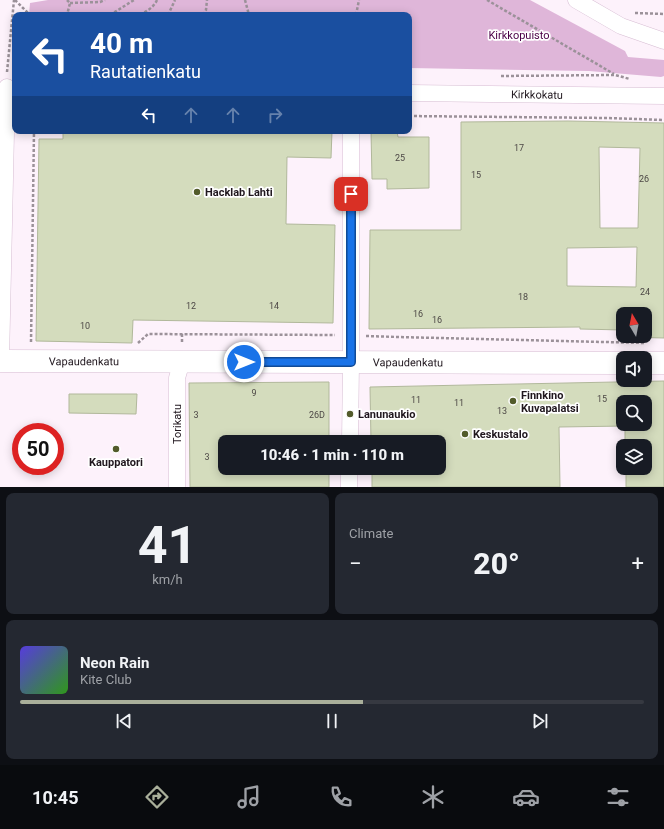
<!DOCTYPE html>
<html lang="en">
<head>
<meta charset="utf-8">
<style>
  body { margin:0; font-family:Roboto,sans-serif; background:#242831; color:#f1f3f6; height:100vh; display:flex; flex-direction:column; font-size:15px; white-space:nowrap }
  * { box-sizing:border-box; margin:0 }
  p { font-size:13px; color:#9ea1a6 }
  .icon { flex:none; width:22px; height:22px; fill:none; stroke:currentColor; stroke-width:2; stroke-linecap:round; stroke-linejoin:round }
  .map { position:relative; height:487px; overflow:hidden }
  .sheet { display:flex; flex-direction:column; gap:6px; padding:6px; background:#0d0f14; flex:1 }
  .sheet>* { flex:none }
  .guide { position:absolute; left:12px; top:12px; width:400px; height:122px; border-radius:8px; box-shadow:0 2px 10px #0003; background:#1a4fa0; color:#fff; overflow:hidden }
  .needle { width:26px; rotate:350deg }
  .tools { position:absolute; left:616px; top:307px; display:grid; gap:8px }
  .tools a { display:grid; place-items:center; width:36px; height:36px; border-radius:8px; background:#171b24; box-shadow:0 2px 10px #0003; font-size:20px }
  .speed { position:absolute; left:12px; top:423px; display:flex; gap:8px; font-size:20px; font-weight:700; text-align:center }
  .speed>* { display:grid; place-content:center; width:52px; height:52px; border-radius:50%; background:#171b24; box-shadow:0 2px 10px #0003; line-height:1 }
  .speed .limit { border:6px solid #d22; background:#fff; color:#111 }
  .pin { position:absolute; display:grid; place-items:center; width:34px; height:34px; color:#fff; margin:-17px; border-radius:8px; box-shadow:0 2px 6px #0006 }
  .me { position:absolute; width:44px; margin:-22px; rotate:90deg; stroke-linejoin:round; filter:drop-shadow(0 0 3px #0008) }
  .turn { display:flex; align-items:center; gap:14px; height:84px; padding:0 12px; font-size:18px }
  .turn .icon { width:52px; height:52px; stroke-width:2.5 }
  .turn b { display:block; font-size:28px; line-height:34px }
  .lanes { display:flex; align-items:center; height:38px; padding:0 12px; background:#0003; justify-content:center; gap:20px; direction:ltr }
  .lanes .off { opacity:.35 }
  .big { font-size:30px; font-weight:800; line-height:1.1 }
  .sheet .widget { flex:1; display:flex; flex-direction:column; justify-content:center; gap:6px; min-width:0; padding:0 14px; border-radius:8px; background:#242831 }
  .sheet .dial { align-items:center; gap:0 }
  .dial b { font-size:52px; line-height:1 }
  .song { display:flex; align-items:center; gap:12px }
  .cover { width:48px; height:48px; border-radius:6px; background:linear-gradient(135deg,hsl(250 70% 55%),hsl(110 70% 35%)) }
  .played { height:4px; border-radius:2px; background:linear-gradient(90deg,#a9af9a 55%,#363941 55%) }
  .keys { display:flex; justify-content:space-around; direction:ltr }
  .heat { display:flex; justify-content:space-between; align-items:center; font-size:22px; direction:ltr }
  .sheet .tiles { flex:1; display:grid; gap:6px; grid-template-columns:1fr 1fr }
  .widget:last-child { grid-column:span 2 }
  .trip { position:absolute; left:218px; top:435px; width:228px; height:40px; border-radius:8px; background:#171b24; box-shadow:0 2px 10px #0003; font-weight:800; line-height:40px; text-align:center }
  .tab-bar { display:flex; height:64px; justify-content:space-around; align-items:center; background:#090b0e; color:#9ea1a6 }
  .tab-bar .icon { width:28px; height:28px }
  .tab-bar .selected { color:#a9af9a }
  .tab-bar b { font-size:18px; color:#f1f3f6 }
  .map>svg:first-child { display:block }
</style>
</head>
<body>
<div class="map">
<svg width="664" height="487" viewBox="0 0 664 487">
  <rect width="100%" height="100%" fill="#fdf2fb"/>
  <path fill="#dfb6d9" d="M 48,0 L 530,0 L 625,51 L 628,57 L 664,60 L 664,76 L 661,77 L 589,71 L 409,68 L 409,15 L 29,15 L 30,3 Z"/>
  <path fill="#d4dcbd" stroke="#b1b89b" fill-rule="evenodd" d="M 568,121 L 664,123 L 664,338 L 625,337 L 625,336 L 645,336 L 645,314 L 623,314 L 623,330 L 580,329 L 580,327 L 369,329 L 370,230 L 461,230 L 461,122 ZM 599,147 L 640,148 L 638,228 L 600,228 ZM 637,247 L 636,287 L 567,286 L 567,248 Z
    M 63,131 L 332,131 L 331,158 L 287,157 L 286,224 L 335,225 L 333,323 L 133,320 L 132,343 L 36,341 L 39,139 L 63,139 Z
    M 371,131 L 397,131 L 398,137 L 429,137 L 429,188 L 387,189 L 387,179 L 372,179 Z
    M 664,381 L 664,487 L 626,487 L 626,468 L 645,468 L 645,446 L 625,446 L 625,426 L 559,427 L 560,487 L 372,487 L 372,468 L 439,468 L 439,442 L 371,442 L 370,387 ZM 623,402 L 645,402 L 645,424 L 623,424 Z
    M 329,382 L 329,442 L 225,442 L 225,468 L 329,468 L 329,487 L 190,487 L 189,383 Z
    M 69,394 L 137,394 L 136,414 L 69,413 Z"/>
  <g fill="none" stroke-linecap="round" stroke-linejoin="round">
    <defs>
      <g id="street">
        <path d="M 576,0 L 621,26 L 664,41"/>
        <path id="s1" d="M 409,93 L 664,96"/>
        <path d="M 1,361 L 7,87"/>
        <path d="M 350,442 L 351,362 L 351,131"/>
        <path d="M 177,487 L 177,378 L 182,361"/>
        <path d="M 349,487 L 349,468"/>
      </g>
      <g id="secondary">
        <path id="s2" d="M 0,361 L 623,363"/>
        <path d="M 645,363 L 664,363"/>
      </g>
    </defs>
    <use href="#street" stroke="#d7bdd3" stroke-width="17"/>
    <use href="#secondary" stroke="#d7bdd3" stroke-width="23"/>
    <path stroke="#9b9199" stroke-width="2.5" stroke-dasharray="3 2" stroke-linecap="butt" d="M 15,0 L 30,15
      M 67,0 L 70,3 L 67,15
      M 245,0 L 249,15
      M 487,0 L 614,74
      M 70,3 L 100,2 L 105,0
      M 635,13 L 664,14
      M 110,15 L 134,0
      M 140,15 C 147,11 154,7 157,0
      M 168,15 L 175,0
      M 203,15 L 206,10 L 207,0
      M 356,15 L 359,0
      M 7,72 L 14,0
      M 501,76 L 615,75 L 630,79
      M 409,116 L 608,118 L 664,120
      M 182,334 L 182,344
      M 366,336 L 398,337 L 645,343
      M 31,342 L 34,131
      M 138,343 L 148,334 L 335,335"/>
    <use href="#street" stroke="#fff" stroke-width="16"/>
    <use href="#secondary" stroke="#fff" stroke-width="22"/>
  </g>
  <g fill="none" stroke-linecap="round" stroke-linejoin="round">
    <defs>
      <path id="route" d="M 244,362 L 351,362 L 351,194"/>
    </defs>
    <use href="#route" stroke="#114b97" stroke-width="10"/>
    <use href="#route" stroke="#1a73e8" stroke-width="7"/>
  </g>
  <g fill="#525b2a" stroke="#fff" stroke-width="1.5">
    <circle cx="197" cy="192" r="4"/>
    <circle cx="513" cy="401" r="4"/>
    <circle cx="350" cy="414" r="4"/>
    <circle cx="465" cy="434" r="4"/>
    <circle cx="116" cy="449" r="4"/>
  </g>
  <g text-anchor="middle" stroke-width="3.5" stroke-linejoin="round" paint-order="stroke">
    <g font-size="9" fill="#4d4846">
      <text x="519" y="151">17</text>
      <text x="400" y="161">25</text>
      <text x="476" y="178">15</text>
      <text x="644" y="182">26</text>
      <text x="645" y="295">24</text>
      <text x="523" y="300">18</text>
      <text x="191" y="309">12</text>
      <text x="274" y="309">14</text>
      <text x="418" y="317">16</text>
      <text x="437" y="323">16</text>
      <text x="85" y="329">10</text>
      <text x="254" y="396">9</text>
      <text x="602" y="402">15</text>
      <text x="416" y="403">11</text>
      <text x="459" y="406">11</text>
      <text x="502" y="414">13</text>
      <text x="196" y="418">3</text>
      <text x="317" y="418">26D</text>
      <text x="207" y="460">3</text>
    </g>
    <g font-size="11" fill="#4b0047" stroke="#fff">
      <text x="519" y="39">Kirkkopuisto</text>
    </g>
    <g font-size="11" fill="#20171e" stroke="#fff">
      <text dy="4" stroke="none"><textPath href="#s1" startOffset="128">Kirkkokatu</textPath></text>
      <text dy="4" stroke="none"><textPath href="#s2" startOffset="84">Vapaudenkatu</textPath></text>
      <text dy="4" stroke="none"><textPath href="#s2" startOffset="408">Vapaudenkatu</textPath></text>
      <text transform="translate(177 424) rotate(-90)" y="4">Torikatu</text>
    </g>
    <g font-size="11" font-weight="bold" fill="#20171e" stroke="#fff" text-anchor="start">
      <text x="205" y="196">Hacklab Lahti</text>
      <text x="521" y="399">Finnkino<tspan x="521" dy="13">Kuvapalatsi</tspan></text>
      <text x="358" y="418">Lanunaukio</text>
      <text x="473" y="438">Keskustalo</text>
      <text x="116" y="466" text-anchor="middle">Kauppatori</text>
    </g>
  </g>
</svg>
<div class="tools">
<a><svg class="needle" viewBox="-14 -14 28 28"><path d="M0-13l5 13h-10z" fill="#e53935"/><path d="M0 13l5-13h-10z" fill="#9ea1a6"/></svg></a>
<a><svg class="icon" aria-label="sound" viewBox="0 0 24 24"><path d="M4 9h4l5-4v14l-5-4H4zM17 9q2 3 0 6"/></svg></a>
<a><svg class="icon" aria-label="search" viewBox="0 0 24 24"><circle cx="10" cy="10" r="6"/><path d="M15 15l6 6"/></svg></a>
<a><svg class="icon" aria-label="layers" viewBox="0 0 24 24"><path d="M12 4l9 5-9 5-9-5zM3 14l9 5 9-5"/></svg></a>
</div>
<div class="speed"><div class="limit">50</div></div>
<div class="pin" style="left:351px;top:194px;background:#d93025"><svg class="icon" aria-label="arrive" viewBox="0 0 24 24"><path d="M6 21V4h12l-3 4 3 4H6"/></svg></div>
<svg class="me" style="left:244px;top:362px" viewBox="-20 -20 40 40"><circle r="17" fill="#1a73e8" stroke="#fff" stroke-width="3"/><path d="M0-11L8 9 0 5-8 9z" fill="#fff"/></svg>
<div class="trip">10:46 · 1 min · 110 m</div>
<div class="guide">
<div class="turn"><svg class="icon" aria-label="left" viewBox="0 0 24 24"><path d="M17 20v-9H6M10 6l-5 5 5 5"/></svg><div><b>40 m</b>Rautatienkatu</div></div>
<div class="lanes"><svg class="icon" aria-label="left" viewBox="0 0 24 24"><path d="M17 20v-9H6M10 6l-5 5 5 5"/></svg><svg class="icon off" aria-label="ahead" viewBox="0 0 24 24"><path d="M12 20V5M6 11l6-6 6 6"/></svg><svg class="icon off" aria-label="ahead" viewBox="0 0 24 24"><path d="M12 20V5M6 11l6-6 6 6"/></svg><svg class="icon off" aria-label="right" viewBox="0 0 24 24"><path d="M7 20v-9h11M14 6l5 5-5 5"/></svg></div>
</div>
</div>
<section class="sheet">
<div class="tiles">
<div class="widget dial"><b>41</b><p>km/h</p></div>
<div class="widget"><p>Climate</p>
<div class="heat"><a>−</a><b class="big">20°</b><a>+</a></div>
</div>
<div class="widget">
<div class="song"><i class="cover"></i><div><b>Neon Rain</b><p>Kite Club</p></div></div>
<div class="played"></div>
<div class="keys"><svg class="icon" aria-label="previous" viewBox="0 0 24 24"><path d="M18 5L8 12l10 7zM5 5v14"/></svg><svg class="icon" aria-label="pause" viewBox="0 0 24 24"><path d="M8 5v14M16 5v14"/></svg><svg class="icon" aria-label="next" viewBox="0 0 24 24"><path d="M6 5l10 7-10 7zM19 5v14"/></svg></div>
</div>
</div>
</section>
<nav class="tab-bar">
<b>10:45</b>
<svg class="icon selected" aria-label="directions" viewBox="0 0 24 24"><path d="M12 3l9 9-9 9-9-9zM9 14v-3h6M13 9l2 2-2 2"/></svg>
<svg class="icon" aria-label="music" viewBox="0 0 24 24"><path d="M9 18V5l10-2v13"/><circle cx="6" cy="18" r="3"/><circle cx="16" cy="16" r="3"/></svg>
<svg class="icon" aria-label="phone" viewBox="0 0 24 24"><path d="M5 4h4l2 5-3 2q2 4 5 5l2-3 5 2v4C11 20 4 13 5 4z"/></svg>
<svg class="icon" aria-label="climate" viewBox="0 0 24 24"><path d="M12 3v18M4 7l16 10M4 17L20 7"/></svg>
<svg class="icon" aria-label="car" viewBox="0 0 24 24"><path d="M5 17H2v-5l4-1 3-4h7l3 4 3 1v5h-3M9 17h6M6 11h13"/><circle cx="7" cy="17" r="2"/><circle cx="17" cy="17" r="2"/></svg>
<svg class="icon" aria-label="filters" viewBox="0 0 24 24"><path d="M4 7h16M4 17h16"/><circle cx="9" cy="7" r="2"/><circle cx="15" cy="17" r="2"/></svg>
</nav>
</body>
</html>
